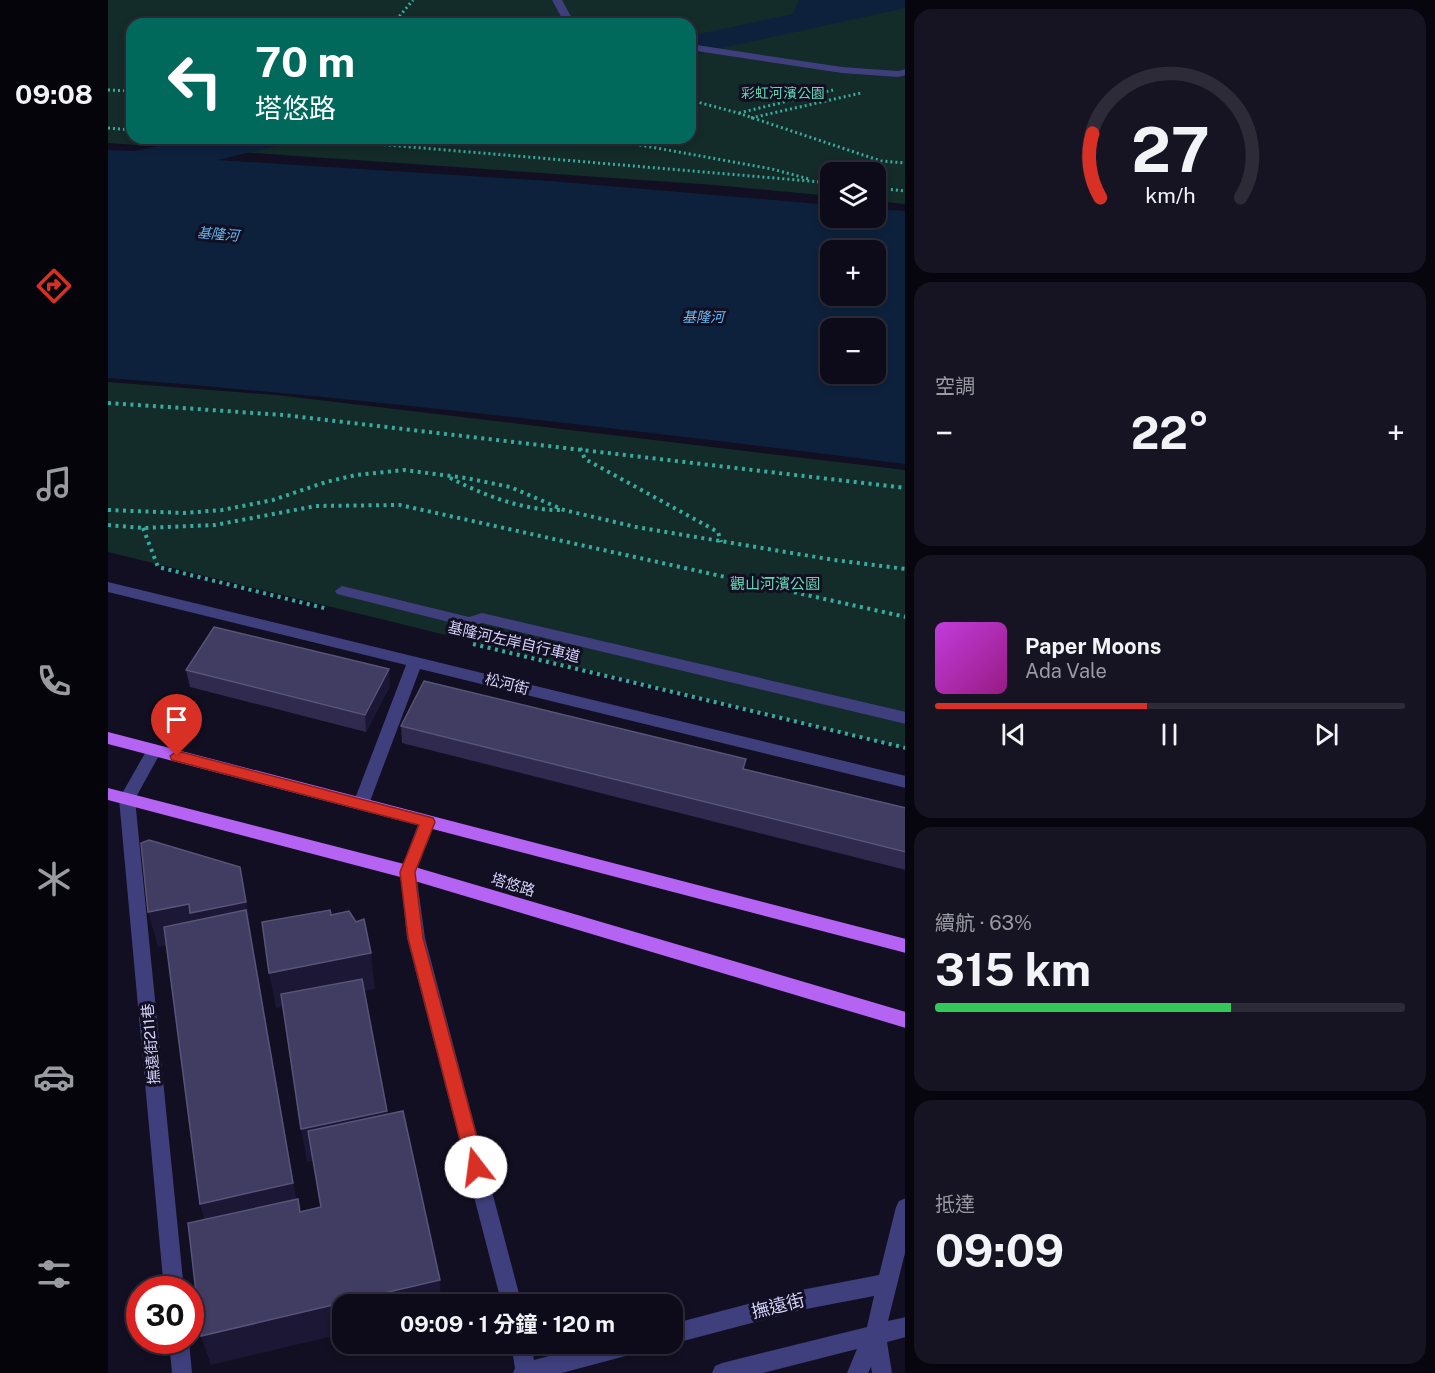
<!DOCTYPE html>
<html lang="zh-TW">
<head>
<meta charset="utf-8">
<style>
  body { margin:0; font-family:"Public Sans","Noto Sans TC",sans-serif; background:#161422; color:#f1f3f6; height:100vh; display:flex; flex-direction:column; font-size:22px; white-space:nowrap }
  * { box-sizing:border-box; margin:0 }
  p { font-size:20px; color:#9a9ba2 }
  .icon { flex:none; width:33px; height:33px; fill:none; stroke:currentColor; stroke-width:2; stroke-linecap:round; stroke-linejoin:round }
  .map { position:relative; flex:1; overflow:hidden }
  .side { display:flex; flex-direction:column; gap:9px; padding:9px; background:#07060e; width:530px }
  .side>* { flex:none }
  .hud { position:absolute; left:18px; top:18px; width:570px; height:126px; border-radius:18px; box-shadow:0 3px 9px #0003,0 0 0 2px #2d2b38; background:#00695c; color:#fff; overflow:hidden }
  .controls { position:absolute; left:712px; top:162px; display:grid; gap:12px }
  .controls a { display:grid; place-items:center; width:66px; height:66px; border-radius:12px; background:#0d0b19; box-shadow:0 3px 9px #0003,0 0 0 2px #2d2b38; font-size:30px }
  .speed { position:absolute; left:18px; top:1276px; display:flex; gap:12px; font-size:30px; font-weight:700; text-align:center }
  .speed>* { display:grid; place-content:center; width:78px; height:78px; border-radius:50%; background:#0d0b19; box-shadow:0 3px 9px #0003,0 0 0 2px #2d2b38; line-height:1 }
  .speed .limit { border:9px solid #d22; background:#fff; color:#111 }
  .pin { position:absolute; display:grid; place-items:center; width:51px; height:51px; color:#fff; margin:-62px -26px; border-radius:50% 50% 50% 0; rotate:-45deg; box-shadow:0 0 6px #0007 }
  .pin .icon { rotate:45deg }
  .me { position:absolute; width:66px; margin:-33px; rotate:345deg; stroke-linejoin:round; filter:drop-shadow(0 0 4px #0008) }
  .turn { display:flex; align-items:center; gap:21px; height:126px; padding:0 30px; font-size:27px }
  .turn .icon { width:78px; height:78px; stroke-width:2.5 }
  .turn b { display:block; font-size:42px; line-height:51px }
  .big { font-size:45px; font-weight:700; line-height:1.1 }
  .side .tile { flex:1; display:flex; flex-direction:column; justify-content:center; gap:9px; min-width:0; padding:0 21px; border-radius:18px; background:#161422 }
  .side .dial { align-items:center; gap:0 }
  .dial svg { height:156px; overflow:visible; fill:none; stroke:#2d2b38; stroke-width:7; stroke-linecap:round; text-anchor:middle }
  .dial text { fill:#f1f3f6; stroke:none }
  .song { display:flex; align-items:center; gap:18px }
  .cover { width:72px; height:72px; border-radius:9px; background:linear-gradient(135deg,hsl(290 70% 55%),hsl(310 70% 35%)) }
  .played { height:6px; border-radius:3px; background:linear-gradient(90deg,#d93025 45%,#2d2b38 45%) }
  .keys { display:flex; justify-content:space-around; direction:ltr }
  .heat { display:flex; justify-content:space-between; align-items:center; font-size:33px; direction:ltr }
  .charge { height:9px; border-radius:4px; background:linear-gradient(90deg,#34c759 63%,#2d2b38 0) }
  .trip { position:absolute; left:224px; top:1294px; width:351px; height:60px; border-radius:18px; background:#0d0b19; box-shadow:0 3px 9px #0003,0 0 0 2px #2d2b38; font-weight:700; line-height:60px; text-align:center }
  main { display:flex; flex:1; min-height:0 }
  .dock { display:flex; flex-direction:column; width:108px; justify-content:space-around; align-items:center; background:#05040a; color:#9a9ba2 }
  .dock .icon { width:42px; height:42px }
  .dock .on { color:#d93025 }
  .dock b { font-size:27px; color:#f1f3f6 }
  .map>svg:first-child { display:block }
</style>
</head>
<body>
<main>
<nav class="dock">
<b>09:08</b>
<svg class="icon on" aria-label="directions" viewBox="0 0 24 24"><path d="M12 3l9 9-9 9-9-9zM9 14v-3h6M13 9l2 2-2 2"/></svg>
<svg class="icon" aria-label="music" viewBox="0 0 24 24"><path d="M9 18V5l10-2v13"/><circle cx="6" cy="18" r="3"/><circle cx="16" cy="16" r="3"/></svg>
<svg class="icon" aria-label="phone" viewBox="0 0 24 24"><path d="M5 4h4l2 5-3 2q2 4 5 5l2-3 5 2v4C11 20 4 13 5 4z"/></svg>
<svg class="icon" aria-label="climate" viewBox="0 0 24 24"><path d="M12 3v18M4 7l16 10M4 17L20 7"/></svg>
<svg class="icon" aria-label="car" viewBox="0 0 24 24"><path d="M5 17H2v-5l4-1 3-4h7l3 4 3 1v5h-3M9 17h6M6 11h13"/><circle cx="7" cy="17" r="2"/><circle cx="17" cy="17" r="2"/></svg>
<svg class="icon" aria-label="filters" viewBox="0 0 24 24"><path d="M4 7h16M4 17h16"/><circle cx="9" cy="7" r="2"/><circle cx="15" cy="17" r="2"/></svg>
</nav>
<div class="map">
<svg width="798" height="1373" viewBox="0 0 798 1373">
  <rect width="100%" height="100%" fill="#110f21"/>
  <path fill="#132b29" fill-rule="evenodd" d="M 0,0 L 797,0 L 797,204 L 768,201 L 768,172 L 723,172 L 723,196 L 606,185 L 0,143 ZM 24,24 L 582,24 L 582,138 L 24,138 Z
    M 0,382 L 169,395 L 797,470 L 797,748 L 0,552 Z"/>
  <path fill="#0d213c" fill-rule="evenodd" d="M 691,0 L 797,0 L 797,8 L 582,55 L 582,36 L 685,14 Z
    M 90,138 L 204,138 L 109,160 L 442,181 L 723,205 L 723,218 L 768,218 L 768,209 L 797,211 L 797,464 C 532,431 267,399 0,378 L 0,150 L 26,151 ZM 723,250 L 768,250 L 768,296 L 723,296 ZM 723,328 L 768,328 L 768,374 L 723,374 Z"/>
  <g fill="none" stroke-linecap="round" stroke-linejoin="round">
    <path stroke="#38ab9e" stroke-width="3" stroke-dasharray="2 3" stroke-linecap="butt" d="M 285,24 L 305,0
      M 0,90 L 24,91
      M 582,100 L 630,113 L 773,161 L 798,163
      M 631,113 L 725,90
      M 643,118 L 753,93
      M 0,128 L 24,130
      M 509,138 L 510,141 L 664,169 L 701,179
      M 221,140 L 713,182
      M 711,181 L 723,183
      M 768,188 L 798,191"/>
    <path stroke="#38ab9e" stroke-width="4" stroke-dasharray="3 4.5" stroke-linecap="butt" d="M 0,403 L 176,415 L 798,488
      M 472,448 L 477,459 L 610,532 L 613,542
      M 342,478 C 376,495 415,511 454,510
      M 0,510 L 76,513 L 114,510 L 165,500 L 218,482 L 248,475 L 296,470 L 358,478 L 402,487 L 456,510 L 528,527 L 726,560 L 798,569
      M 0,525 L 35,528 L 107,525 L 208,506 L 292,505 L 798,617
      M 35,528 L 50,567 L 220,609
      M 365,644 L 798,748"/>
    <path fill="#3e3f7c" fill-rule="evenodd" d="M 444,0 L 454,0 L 467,24 L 457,24 Z
      M 582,44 L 734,67 L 790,71 L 798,69 L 798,75 L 790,77 L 734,73 L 582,50 Z
      M 0,582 L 798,776 L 798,788 L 312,669 L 261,804 L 259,808 L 253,810 L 247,808 L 245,804 L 298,665 L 0,592 Z
      M 234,586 L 361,617 L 374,613 L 798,712 L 798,724 L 374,623 L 361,627 L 229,594 L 227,591 Z
      M 46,744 L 51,746 L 54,750 L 27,799 L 76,1290 L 56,1290 L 11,799 L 41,746 Z
      M 319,816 L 325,818 L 327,822 L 308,872 L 317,938 L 414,1305 L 394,1305 L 299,938 L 292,872 L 311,822 L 313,818 Z
      M 798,1198 L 798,1249 L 780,1321 L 798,1317 L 798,1337 L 779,1342 L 784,1373 L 764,1373 L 763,1367 L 760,1373 L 739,1373 L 749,1349 L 655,1373 L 604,1373 L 607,1366 L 614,1363 L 759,1327 L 766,1296 L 693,1310 L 564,1344 L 564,1324 L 693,1290 L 771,1275 L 788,1207 L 791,1201 Z
      M 61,1341 L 81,1341 L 84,1373 L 64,1373 Z
      M 403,1344 L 423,1344 L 426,1360 L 486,1344 L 535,1344 L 532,1351 L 525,1354 L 454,1373 L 405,1373 L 407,1368 Z"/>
    <path fill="#b563f3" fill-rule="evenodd" d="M 0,732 L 798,939 L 798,953 L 0,744 Z
      M 0,788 L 300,865 L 798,1012 L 798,1028 L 300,879 L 0,800 Z"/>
  </g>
  <path fill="#2f2a4e" d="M 78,670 L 282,686 L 258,732 L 82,687 Z
    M 293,726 L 637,769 L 798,808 L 798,870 L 294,743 Z"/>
  <path fill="#1b1734" d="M 281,669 L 282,686 L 258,732 L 257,715 Z
    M 132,867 L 139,904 L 144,938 L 191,1215 L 101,1236 L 92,1204 L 88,940 L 50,947 L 40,912 Z
    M 263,953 L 267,989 L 168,1008 L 161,973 Z
    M 279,1111 L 283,1144 L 199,1162 L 193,1129 Z
    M 332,1280 L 333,1305 L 234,1305 L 234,1334 L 103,1365 L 93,1336 Z"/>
  <path fill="#413c61" stroke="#585479" stroke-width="1.5" d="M 106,627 L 281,669 L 257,715 L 78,670 Z
    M 316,681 L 638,759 L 635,769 L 798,808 L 798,852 L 293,726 Z
    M 41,840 L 132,867 L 138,902 L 82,913 L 81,904 L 40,912 L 33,843 Z
    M 138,910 L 185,1183 L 92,1204 L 56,927 Z
    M 222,910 L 223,915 L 241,911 L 248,922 L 256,919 L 263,953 L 161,973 L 154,922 Z
    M 254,979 L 279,1111 L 193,1129 L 173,994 Z
    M 295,1111 L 332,1280 L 93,1336 L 80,1223 L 190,1199 L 192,1212 L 213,1207 L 200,1131 Z"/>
  <path fill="#d93025" stroke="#8d1f18" stroke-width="1.5" d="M 69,751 L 325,818 L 327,822 L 307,872 L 315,938 L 377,1167 L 374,1172 L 368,1175 L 362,1172 L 359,1167 L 300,938 L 292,872 L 311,825 L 64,760 L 62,756 Z"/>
  <g text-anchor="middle" stroke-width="6" stroke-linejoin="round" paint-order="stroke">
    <g font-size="14" fill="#65d6b4" stroke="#110f21">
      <text x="675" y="98">彩虹河濱公園</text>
    </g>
    <g font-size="14" font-style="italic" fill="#69baf3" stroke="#110f21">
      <text transform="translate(110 234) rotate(5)" y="5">基隆河</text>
      <text x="595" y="322">基隆河</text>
    </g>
    <g font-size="15" fill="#65d6b4" stroke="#110f21">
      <text x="667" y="589">觀山河濱公園</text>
    </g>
    <g font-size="15" fill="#d6d3fc" stroke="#110f21">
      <text transform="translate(406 642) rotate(13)" y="5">基隆河左岸自行車道</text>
      <text transform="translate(399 684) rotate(14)" y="5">松河街</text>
      <text transform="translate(405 885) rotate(17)" y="5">塔悠路</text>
      <text transform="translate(43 1044) rotate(-95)" y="5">撫遠街211巷</text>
    </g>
    <g font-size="18" fill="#d6d3fc" stroke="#110f21">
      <text transform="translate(670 1306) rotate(-14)" y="6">撫遠街</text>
    </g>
  </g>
</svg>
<div class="controls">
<a><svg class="icon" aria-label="layers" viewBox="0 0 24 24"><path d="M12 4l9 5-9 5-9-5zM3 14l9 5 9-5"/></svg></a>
<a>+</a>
<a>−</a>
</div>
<div class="speed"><div class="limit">30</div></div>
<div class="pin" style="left:69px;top:756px;background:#d93025"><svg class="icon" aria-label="arrive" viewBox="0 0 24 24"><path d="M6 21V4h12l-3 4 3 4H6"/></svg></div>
<svg class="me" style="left:368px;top:1167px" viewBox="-20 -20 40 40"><circle r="19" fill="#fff"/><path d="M0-13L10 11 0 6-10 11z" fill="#d93025"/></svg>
<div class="trip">09:09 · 1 分鐘 · 120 m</div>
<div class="hud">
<div class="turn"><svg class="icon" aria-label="left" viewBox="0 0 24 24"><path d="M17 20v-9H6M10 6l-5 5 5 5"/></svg><div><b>70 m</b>塔悠路</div></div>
</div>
</div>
<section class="side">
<div class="tile dial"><svg viewBox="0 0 100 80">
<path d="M14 69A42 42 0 1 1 86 69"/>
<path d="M14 69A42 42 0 0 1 10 36" stroke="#d93025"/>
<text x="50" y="56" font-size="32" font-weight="700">27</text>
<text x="50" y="72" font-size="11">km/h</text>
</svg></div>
<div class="tile"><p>空調</p>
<div class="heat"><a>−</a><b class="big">22°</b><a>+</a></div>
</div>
<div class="tile">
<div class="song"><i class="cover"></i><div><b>Paper Moons</b><p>Ada Vale</p></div></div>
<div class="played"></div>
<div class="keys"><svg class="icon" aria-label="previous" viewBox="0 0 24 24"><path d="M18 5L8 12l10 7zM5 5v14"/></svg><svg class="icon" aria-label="pause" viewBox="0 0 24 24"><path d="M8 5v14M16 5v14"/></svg><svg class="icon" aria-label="next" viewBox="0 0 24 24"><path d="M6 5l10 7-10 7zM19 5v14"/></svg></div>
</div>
<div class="tile"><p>續航 · 63%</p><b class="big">315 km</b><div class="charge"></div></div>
<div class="tile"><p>抵達</p><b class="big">09:09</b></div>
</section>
</main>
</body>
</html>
